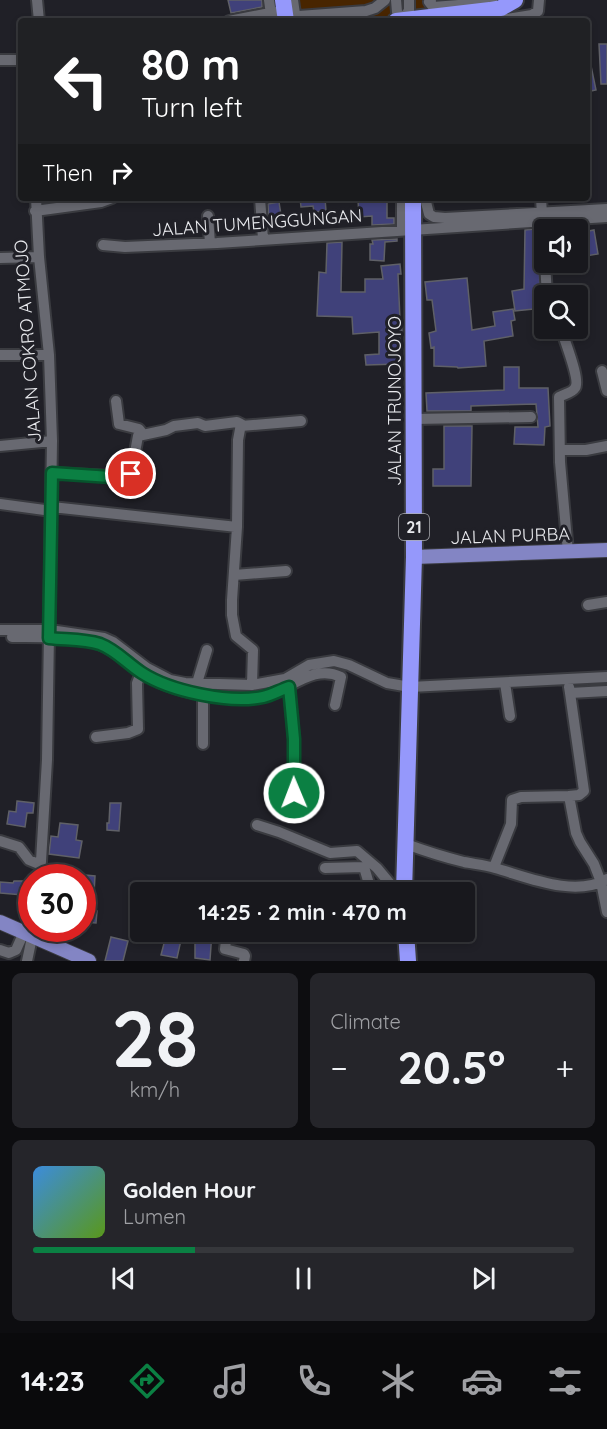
<!DOCTYPE html>
<html lang="en">
<head>
<meta charset="utf-8">
<style>
  body { margin:0; font-family:Quicksand,sans-serif; background:#25252a; color:#f1f3f6; height:100vh; display:flex; flex-direction:column; font-size:22px; white-space:nowrap }
  * { box-sizing:border-box; margin:0 }
  p { font-size:20px; color:#9fa0a4 }
  .icon { flex:none; width:33px; height:33px; fill:none; stroke:currentColor; stroke-width:2; stroke-linecap:round; stroke-linejoin:round }
  .map { position:relative; height:961px; overflow:hidden }
  .panel { display:flex; flex-direction:column; gap:12px; padding:12px; background:#0d0d10; flex:1 }
  .panel>* { flex:none }
  .guide { position:absolute; left:18px; top:18px; width:572px; height:183px; border-radius:6px; box-shadow:0 3px 9px #0003,0 0 0 2px #36373b; background:#202124; color:#fff; overflow:hidden }
  .fabs { position:absolute; left:534px; top:219px; display:grid; gap:12px }
  .fabs a { display:grid; place-items:center; width:54px; height:54px; border-radius:6px; background:#18181d; box-shadow:0 3px 9px #0003,0 0 0 2px #36373b; font-size:30px }
  .speed { position:absolute; left:18px; top:864px; display:flex; gap:12px; font-size:30px; font-weight:700; text-align:center }
  .speed>* { display:grid; place-content:center; width:78px; height:78px; border-radius:50%; background:#18181d; box-shadow:0 3px 9px #0003,0 0 0 2px #36373b; line-height:1 }
  .speed .limit { border:9px solid #d22; background:#fff; color:#111 }
  .pin { position:absolute; display:grid; place-items:center; width:51px; height:51px; color:#fff; margin:-26px; border:3px solid #fff; border-radius:50%; box-shadow:0 2px 6px #0007 }
  .me { position:absolute; width:66px; margin:-33px; rotate:359deg; stroke-linejoin:round; filter:drop-shadow(0 0 4px #0008) }
  .turn { display:flex; align-items:center; gap:21px; height:126px; padding:0 24px; font-size:27px }
  .turn .icon { width:78px; height:78px; stroke-width:2.5 }
  .turn b { display:block; font-size:42px; line-height:51px }
  .then { display:flex; align-items:center; height:57px; padding:0 24px; background:#0003; gap:12px; font-size:22px }
  .big { font-size:45px; font-weight:800; line-height:1.1 }
  .panel .tile { flex:1; display:flex; flex-direction:column; justify-content:center; gap:9px; min-width:0; padding:0 21px; border-radius:9px; background:#25252a }
  .panel .dial { align-items:center; gap:0 }
  .dial b { font-size:78px; line-height:1 }
  .song { display:flex; align-items:center; gap:18px }
  .cover { width:72px; height:72px; border-radius:9px; background:linear-gradient(135deg,hsl(210 70% 55%),hsl(90 70% 35%)) }
  .played { height:6px; border-radius:3px; background:linear-gradient(90deg,#0b8043 30%,#36373b 30%) }
  .keys { display:flex; justify-content:space-around; direction:ltr }
  .heat { display:flex; justify-content:space-between; align-items:center; font-size:33px; direction:ltr }
  .panel .tiles { flex:1; display:grid; gap:12px; grid-template-columns:1fr 1fr }
  .tile:last-child { grid-column:span 2 }
  .trip { position:absolute; left:130px; top:882px; width:345px; height:60px; border-radius:6px; background:#18181d; box-shadow:0 3px 9px #0003,0 0 0 2px #36373b; font-weight:800; line-height:60px; text-align:center }
  .tabs { display:flex; height:96px; justify-content:space-around; align-items:center; background:#0a0a0c; color:#9fa0a4 }
  .tabs .icon { width:42px; height:42px }
  .tabs .selected { color:#0b8043 }
  .tabs b { font-size:27px; color:#f1f3f6 }
  .map>svg:first-child { display:block }
</style>
</head>
<body>
<div class="map">
<svg width="607" height="961" viewBox="0 0 607 961">
  <rect width="100%" height="100%" fill="#202027"/>
  <path fill="#482500" d="M 286,0 L 501,0 L 404,17 L 368,21 L 288,21 Z"/>
  <path fill="#40417a" stroke="#5f6067" stroke-width="1.5" d="M 228,0 L 262,0 L 262,7 L 231,13 Z
    M 599,44 L 607,44 L 607,84 L 601,84 Z
    M 586,61 L 590,61 L 596,90 L 586,92 Z
    M 300,198 L 325,198 L 326,211 L 314,212 L 313,206 L 301,207 Z
    M 387,199 L 387,218 L 394,218 L 394,224 L 372,225 L 372,216 L 359,217 L 358,200 Z
    M 279,202 L 282,221 L 269,223 L 268,204 Z
    M 535,229 L 537,247 L 539,252 L 540,296 L 543,308 L 515,311 L 512,291 L 524,289 L 525,230 Z
    M 594,230 L 598,254 L 580,257 L 578,233 Z
    M 397,239 L 397,241 L 385,242 L 384,261 L 370,260 L 370,244 L 373,244 L 372,240 Z
    M 342,242 L 341,292 L 365,292 L 365,279 L 383,279 L 381,266 L 400,264 L 401,274 L 398,274 L 400,320 L 401,320 L 402,331 L 400,331 L 399,364 L 366,365 L 365,355 L 379,354 L 379,332 L 353,334 L 352,317 L 317,316 L 319,272 L 326,273 L 327,243 Z
    M 467,278 L 472,330 L 495,326 L 493,312 L 513,309 L 515,320 L 511,321 L 513,336 L 484,341 L 486,366 L 458,368 L 457,367 L 434,366 L 434,347 L 431,348 L 429,333 L 436,331 L 432,300 L 427,300 L 425,282 Z
    M 504,367 L 519,367 L 519,388 L 548,388 L 550,426 L 545,427 L 544,445 L 514,444 L 515,427 L 538,427 L 536,404 L 471,406 L 471,411 L 427,411 L 426,393 L 504,390 Z
    M 444,426 L 472,426 L 471,486 L 433,486 L 433,469 L 444,469 Z
    M 17,801 L 34,803 L 33,813 L 27,813 L 25,827 L 7,824 L 9,811 L 16,812 Z
    M 110,803 L 121,803 L 119,831 L 107,830 L 107,823 L 109,823 Z
    M 60,823 L 78,825 L 76,840 L 82,841 L 79,858 L 49,854 L 51,836 L 58,837 Z
    M 85,875 L 95,876 L 93,911 L 97,911 L 96,923 L 84,922 L 86,908 L 82,908 L 82,891 L 84,891 Z
    M 14,881 L 24,881 L 23,895 L 0,893 L 0,882 L 13,883 Z
    M 167,932 L 212,932 L 210,960 L 195,958 L 195,941 L 181,940 L 177,958 L 161,955 Z
    M 111,937 L 128,941 L 123,961 L 105,961 Z"/>
  <g fill="none" stroke-linecap="round" stroke-linejoin="round">
    <defs>
      <path id="minor" d="M 37,0 L 39,21
        M 269,0 L 272,21
        M 293,0 L 295,14 L 299,16 L 366,11 L 375,8 L 385,0
        M 396,0 L 397,12 L 403,20 L 409,10 L 409,0
        M 431,0 L 429,2 L 433,7 L 484,3 L 492,0
        M 229,21 L 275,12
        M 494,21 L 532,15 L 538,11 L 539,0
        M 0,60 L 21,60
        M 36,198 L 39,257 L 49,355 L 52,441 L 47,760 L 40,878
        M 260,198 L 263,239
        M 402,198 L 402,230
        M 425,198 L 429,214 L 434,217 L 445,218 L 607,209
        M 541,198 L 544,247
        M 35,211 L 101,202 L 112,198
        M 208,216 L 210,243
        M 103,245 L 125,247 L 217,243 L 607,217
        M 0,258 L 39,257
        M 545,262 L 547,296
        M 561,328 C 564,340 581,380 575,388 C 572,393 564,394 559,397 L 560,462 L 568,552
        M 0,355 L 49,355
        M 602,371 L 607,391
        M 116,401 L 119,424 L 139,429 L 143,434
        M 414,419 L 531,417
        M 241,426 L 301,421
        M 0,446 L 52,441
        M 561,450 L 586,450 L 607,446
        M 52,473 L 128,477 L 131,474 L 138,436 L 166,430 L 174,426 L 198,423 L 205,426 L 237,422 L 241,424 L 238,440 L 237,527 L 232,600 L 232,615 L 236,636 L 253,650 L 252,685
        M 0,504 L 52,511
        M 52,507 L 237,527
        M 234,575 L 286,571
        M 588,605 L 607,602
        M 0,630 L 50,630 L 104,638 L 113,642 L 147,668 L 170,680 L 185,683 L 252,685 L 285,679 L 309,665 L 334,661 L 349,665 L 387,683 L 410,687 L 607,677
        M 12,637 C 37,637 76,636 99,644 C 115,649 127,663 141,672 C 166,689 197,695 228,698 C 241,699 256,699 269,695 C 293,687 315,664 341,677 L 335,705
        M 197,683 L 207,650
        M 505,683 L 510,716
        M 289,687 L 294,739 L 294,809
        M 569,687 L 570,693 L 607,691
        M 570,693 L 584,791 L 579,795 L 569,796 L 576,833 L 580,842 L 594,864 L 601,882 L 607,912
        M 96,737 L 128,733 L 138,729 L 137,683 L 141,673
        M 203,744 L 203,688
        M 257,825 L 279,832 L 330,853 L 357,851 L 377,868 L 397,892
        M 0,841 L 19,847 L 29,860 L 41,865
        M 406,844 C 425,851 444,857 464,862 C 474,864 485,865 495,868 C 527,877 575,898 607,879
        M 494,867 L 511,824 L 512,800 L 521,797 L 569,796
        M 325,868 L 364,867 L 369,884 L 373,887 L 392,886
        M 227,932 L 225,949 L 244,954 L 245,956 L 244,961
        M 0,950 L 9,953 L 16,950 L 24,932
        M 27,961 L 34,928"/>
      <path id="major" d="M 414,557 L 607,550
        M 0,922 L 89,961"/>
      <path id="highway" d="M 283,0 L 286,21
        M 396,21 L 490,10 L 501,8 L 515,0
        M 404,892 L 414,557 L 413,198
        M 406,932 L 408,961"/>
    </defs>
    <use href="#minor" stroke="#3a3b40" stroke-width="14"/>
    <use href="#major" stroke="#3a3b40" stroke-width="16"/>
    <use href="#highway" stroke="#3a3b40" stroke-width="20"/>
    <use href="#minor" stroke="#686971" stroke-width="10"/>
    <use href="#major" stroke="#8385c4" stroke-width="14"/>
    <use href="#highway" stroke="#9598fb" stroke-width="16"/>
  </g>
  <g fill="none" stroke-linecap="round" stroke-linejoin="round">
    <defs>
      <path id="route" d="M 131,474 L 125,478 L 52,473 L 49,638 C 66,640 84,639 100,644 C 116,650 128,664 142,673 C 170,691 229,704 263,697 C 272,695 280,690 289,687 L 294,739 L 294,793"/>
    </defs>
    <use href="#route" stroke="#07532c" stroke-width="15"/>
    <use href="#route" stroke="#0b8043" stroke-width="10"/>
  </g>
  <g text-anchor="middle" stroke-width="6" stroke-linejoin="round" paint-order="stroke">
    <rect fill="#202027" stroke="#acadb2" stroke-width="1.5" x="399" y="514" width="30" height="26" rx="4.5"/>
    <g font-size="16" font-weight="bold" fill="#e8e9ed">
      <text x="414" y="533">21</text>
    </g>
    <g font-size="18" fill="#e8e9ed" stroke="#202027">
      <text transform="translate(257 223) rotate(-4)" y="6">JALAN TUMENGGUNGAN</text>
      <text transform="translate(28 341) rotate(-94)" y="6">JALAN COKRO ATMOJO</text>
      <text transform="translate(395 401) rotate(-90)" y="6">JALAN TRUNOJOYO</text>
      <text transform="translate(510 536) rotate(-2)" y="6">JALAN PURBA</text>
    </g>
  </g>
</svg>
<div class="fabs">
<a><svg class="icon" aria-label="sound" viewBox="0 0 24 24"><path d="M4 9h4l5-4v14l-5-4H4zM17 9q2 3 0 6"/></svg></a>
<a><svg class="icon" aria-label="search" viewBox="0 0 24 24"><circle cx="10" cy="10" r="6"/><path d="M15 15l6 6"/></svg></a>
</div>
<div class="speed"><div class="limit">30</div></div>
<div class="pin" style="left:131px;top:474px;background:#d93025"><svg class="icon" aria-label="arrive" viewBox="0 0 24 24"><path d="M6 21V4h12l-3 4 3 4H6"/></svg></div>
<svg class="me" style="left:294px;top:793px" viewBox="-20 -20 40 40"><circle r="17" fill="#0b8043" stroke="#fff" stroke-width="3"/><path d="M0-11L8 9 0 5-8 9z" fill="#fff"/></svg>
<div class="trip">14:25 · 2 min · 470 m</div>
<div class="guide">
<div class="turn"><svg class="icon" aria-label="left" viewBox="0 0 24 24"><path d="M17 20v-9H6M10 6l-5 5 5 5"/></svg><div><b>80 m</b>Turn left</div></div>
<div class="then">Then<svg class="icon" aria-label="right" viewBox="0 0 24 24"><path d="M7 20v-9h11M14 6l5 5-5 5"/></svg></div>
</div>
</div>
<section class="panel">
<div class="tiles">
<div class="tile dial"><b>28</b><p>km/h</p></div>
<div class="tile"><p>Climate</p>
<div class="heat"><a>−</a><b class="big">20.5°</b><a>+</a></div>
</div>
<div class="tile">
<div class="song"><i class="cover"></i><div><b>Golden Hour</b><p>Lumen</p></div></div>
<div class="played"></div>
<div class="keys"><svg class="icon" aria-label="previous" viewBox="0 0 24 24"><path d="M18 5L8 12l10 7zM5 5v14"/></svg><svg class="icon" aria-label="pause" viewBox="0 0 24 24"><path d="M8 5v14M16 5v14"/></svg><svg class="icon" aria-label="next" viewBox="0 0 24 24"><path d="M6 5l10 7-10 7zM19 5v14"/></svg></div>
</div>
</div>
</section>
<nav class="tabs">
<b>14:23</b>
<svg class="icon selected" aria-label="directions" viewBox="0 0 24 24"><path d="M12 3l9 9-9 9-9-9zM9 14v-3h6M13 9l2 2-2 2"/></svg>
<svg class="icon" aria-label="music" viewBox="0 0 24 24"><path d="M9 18V5l10-2v13"/><circle cx="6" cy="18" r="3"/><circle cx="16" cy="16" r="3"/></svg>
<svg class="icon" aria-label="phone" viewBox="0 0 24 24"><path d="M5 4h4l2 5-3 2q2 4 5 5l2-3 5 2v4C11 20 4 13 5 4z"/></svg>
<svg class="icon" aria-label="climate" viewBox="0 0 24 24"><path d="M12 3v18M4 7l16 10M4 17L20 7"/></svg>
<svg class="icon" aria-label="car" viewBox="0 0 24 24"><path d="M5 17H2v-5l4-1 3-4h7l3 4 3 1v5h-3M9 17h6M6 11h13"/><circle cx="7" cy="17" r="2"/><circle cx="17" cy="17" r="2"/></svg>
<svg class="icon" aria-label="filters" viewBox="0 0 24 24"><path d="M4 7h16M4 17h16"/><circle cx="9" cy="7" r="2"/><circle cx="15" cy="17" r="2"/></svg>
</nav>
</body>
</html>
